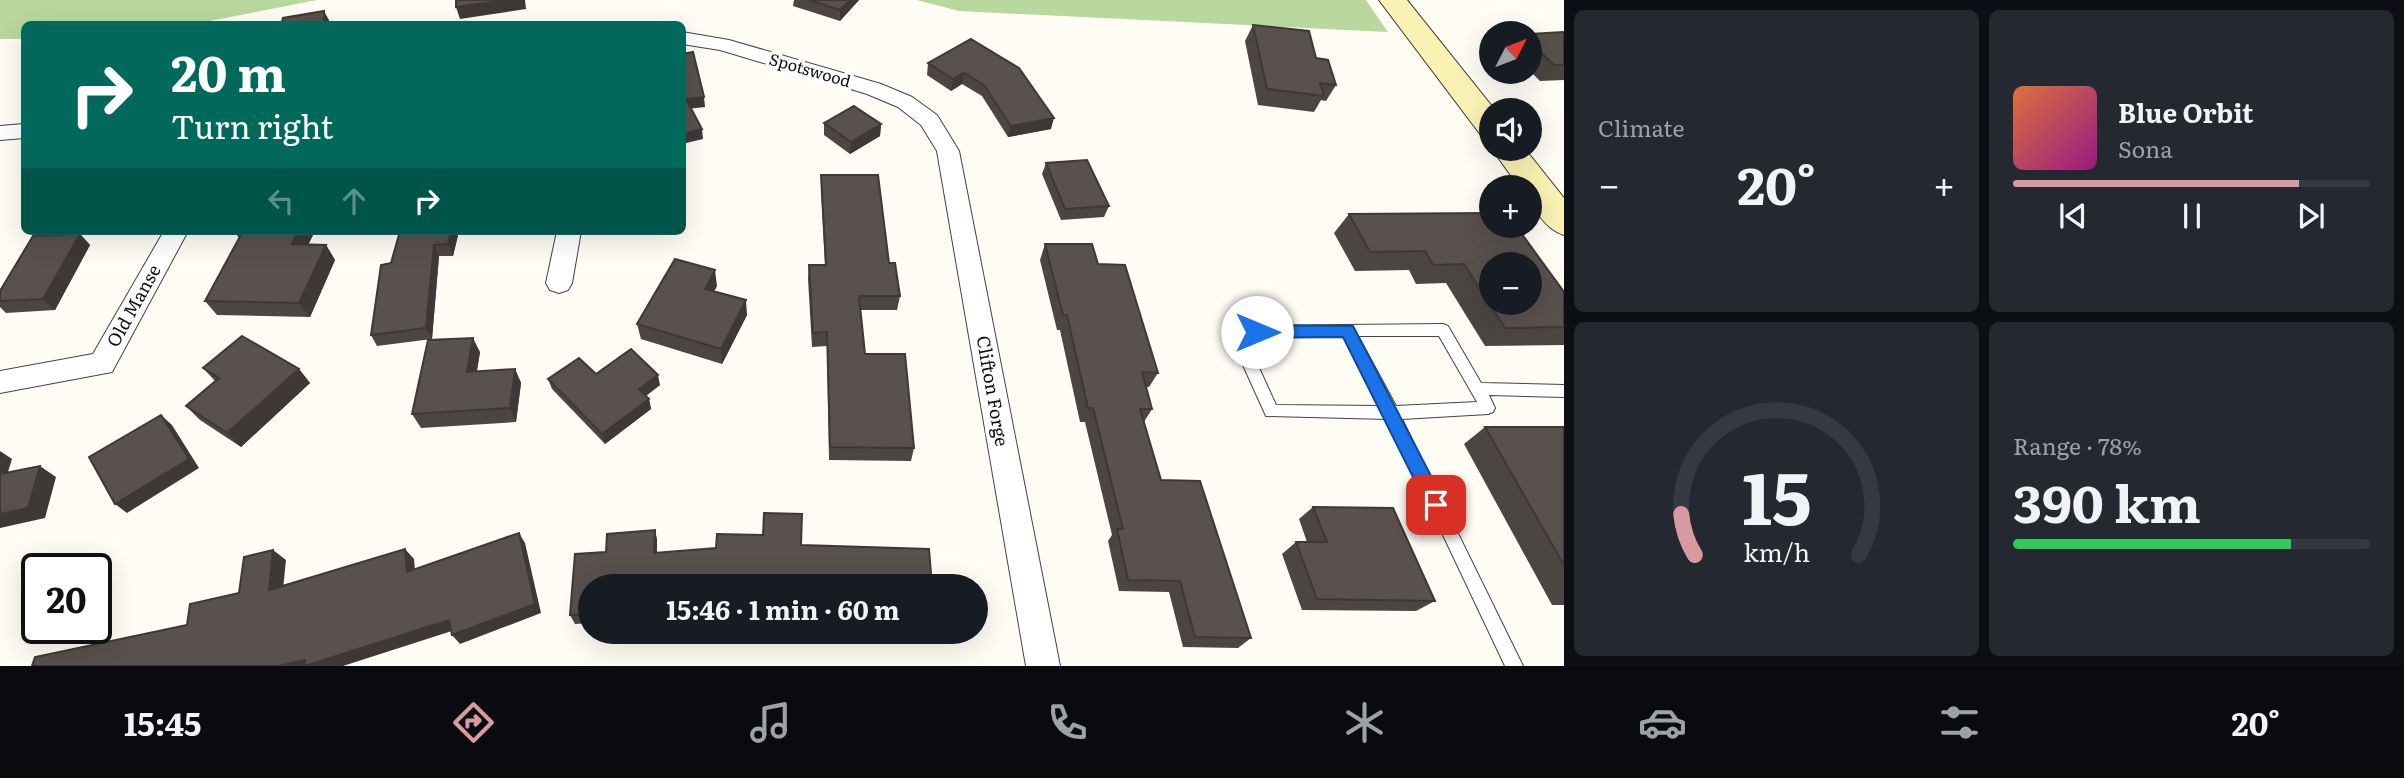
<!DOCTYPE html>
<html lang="en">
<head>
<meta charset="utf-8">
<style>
  body { margin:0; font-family:Literata,serif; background:#242831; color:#f1f3f6; height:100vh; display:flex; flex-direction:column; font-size:26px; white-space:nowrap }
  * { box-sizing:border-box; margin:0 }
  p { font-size:23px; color:#9ea1a6 }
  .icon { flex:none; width:38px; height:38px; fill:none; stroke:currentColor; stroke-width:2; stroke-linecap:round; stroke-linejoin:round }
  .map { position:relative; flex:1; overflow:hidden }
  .details { display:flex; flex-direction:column; gap:10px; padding:10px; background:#0d0f14; width:840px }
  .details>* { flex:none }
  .banner { position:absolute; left:21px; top:21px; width:665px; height:214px; border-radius:10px; box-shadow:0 7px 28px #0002; background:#00695c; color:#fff; overflow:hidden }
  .needle { width:46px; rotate:48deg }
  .fabs { position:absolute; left:1479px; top:21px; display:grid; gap:14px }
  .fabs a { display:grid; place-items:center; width:63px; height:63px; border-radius:50%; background:#171b24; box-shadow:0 7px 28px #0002; font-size:35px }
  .speed { position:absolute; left:21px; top:553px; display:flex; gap:14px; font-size:35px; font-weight:700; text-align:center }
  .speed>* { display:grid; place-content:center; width:91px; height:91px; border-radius:50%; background:#171b24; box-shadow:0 7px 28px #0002; line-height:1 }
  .speed .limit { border:4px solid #111; border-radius:10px; background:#fff; color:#111 }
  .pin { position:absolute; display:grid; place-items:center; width:60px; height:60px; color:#fff; margin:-30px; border-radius:14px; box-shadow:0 4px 10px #0006 }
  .me { position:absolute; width:77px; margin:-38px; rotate:90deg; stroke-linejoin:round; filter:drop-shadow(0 0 5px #0008) }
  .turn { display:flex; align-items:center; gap:24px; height:147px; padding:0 35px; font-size:32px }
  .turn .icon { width:91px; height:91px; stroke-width:2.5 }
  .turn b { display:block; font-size:49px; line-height:60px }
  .lanes { display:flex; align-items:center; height:66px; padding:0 35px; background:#0003; justify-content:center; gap:35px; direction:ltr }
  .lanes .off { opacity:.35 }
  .big { font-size:52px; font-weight:700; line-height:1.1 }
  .details .tile { flex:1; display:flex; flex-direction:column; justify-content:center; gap:10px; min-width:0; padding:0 24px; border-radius:10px; background:#242831 }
  .details .dial { align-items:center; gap:0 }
  .dial svg { height:182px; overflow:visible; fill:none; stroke:#363941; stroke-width:7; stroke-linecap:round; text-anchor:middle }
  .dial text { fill:#f1f3f6; stroke:none }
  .song { display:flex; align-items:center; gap:21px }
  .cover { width:84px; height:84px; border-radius:10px; background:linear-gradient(135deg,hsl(20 70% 55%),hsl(310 70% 35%)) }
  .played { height:7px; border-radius:4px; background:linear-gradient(90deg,#d89aa0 80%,#363941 80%) }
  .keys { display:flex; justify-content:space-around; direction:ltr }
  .heat { display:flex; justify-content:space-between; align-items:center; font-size:38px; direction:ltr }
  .charge { height:10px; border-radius:5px; background:linear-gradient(90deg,#34c759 78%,#363941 0) }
  .details .tiles { flex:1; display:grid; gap:10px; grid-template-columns:repeat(2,1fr) }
  .trip { position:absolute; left:578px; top:574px; width:410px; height:70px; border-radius:35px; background:#171b24; box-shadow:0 7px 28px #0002; font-weight:700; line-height:70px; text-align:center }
  .tab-bar { display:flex; height:112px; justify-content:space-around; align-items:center; background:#090b0e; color:#9ea1a6 }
  .tab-bar .icon { width:49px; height:49px }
  .tab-bar .on { color:#d89aa0 }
  .tab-bar b { font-size:32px; color:#f1f3f6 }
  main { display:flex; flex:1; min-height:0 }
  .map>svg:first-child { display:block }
</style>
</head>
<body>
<main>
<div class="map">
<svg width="1564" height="666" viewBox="0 0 1564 666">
  <rect width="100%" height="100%" fill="#fefcf3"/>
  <path fill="#b9d89e" d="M 0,0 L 317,0 L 194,24 L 24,24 L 24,39 L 0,39 Z
    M 917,0 L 1366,0 L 1388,32 L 959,11 Z"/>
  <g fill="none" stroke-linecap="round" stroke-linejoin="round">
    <defs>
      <path id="service" d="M 1443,324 L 1448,326 L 1481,383 L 1564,385 L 1564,397 L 1489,395 L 1495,408 L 1493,412 L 1488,414 L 1402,419 L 1523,666 L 1505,666 L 1388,419 L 1266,416 L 1228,332 L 1230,328 L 1235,326 ZM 1358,336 L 1439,336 L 1477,402 L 1396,406 ZM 1245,337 L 1344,337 L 1381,406 L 1276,405 Z"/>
      <path id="minor" d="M 682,32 L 729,40 L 881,84 L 912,97 L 937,115 L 959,151 L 1060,666 L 1026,666 L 937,151 L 921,125 L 898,107 L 867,94 L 720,50 L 682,44 Z
        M 24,124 L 24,138 L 0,140 L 0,126 Z
        M 164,231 L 188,231 L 112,372 L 0,393 L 0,371 L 93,354 Z
        M 557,231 L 581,231 L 572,283 L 568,290 L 559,293 L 550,290 L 546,283 Z"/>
      <path id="secondary" d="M 1379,0 L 1407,0 L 1495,110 L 1491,110 L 1491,137 L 1480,134 Z
        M 1492,149 L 1525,149 L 1564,198 L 1564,235 C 1545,229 1530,207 1530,187 L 1519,187 Z"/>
    </defs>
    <use href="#service" stroke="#434343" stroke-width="2"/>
    <use href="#minor" stroke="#434343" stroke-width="2"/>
    <use href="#secondary" stroke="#323232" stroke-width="2"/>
    <use href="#service" fill="#fff" fill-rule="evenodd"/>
    <use href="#minor" fill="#fff" fill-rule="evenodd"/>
    <use href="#secondary" fill="#faf2b2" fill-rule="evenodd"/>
  </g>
  <path fill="#4c4642" d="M 794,0 L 859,0 L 840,21 L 793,6 Z
    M 1253,25 L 1316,58 L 1336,85 L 1326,101 L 1321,100 L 1314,112 L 1258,105 L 1245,41 Z
    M 1564,32 L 1564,80 L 1540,81 L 1530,71 L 1530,34 Z
    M 971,39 L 1051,129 L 1008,137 L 982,96 L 962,84 L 951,91 L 927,75 L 928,63 Z
    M 824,123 L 881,124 L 880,136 L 850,154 L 824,135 Z
    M 1046,163 L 1109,206 L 1104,217 L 1061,220 L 1042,174 Z
    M 821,175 L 889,263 L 900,296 L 897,310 L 860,310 L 865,354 L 914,448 L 911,461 L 829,460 L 827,346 L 812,347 L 808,279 L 809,265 L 825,265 L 821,190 Z
    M 1349,214 L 1564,292 L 1564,345 L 1485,346 L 1446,283 L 1416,284 L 1409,270 L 1355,271 L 1334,233 Z
    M 234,231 L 315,231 L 308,245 L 326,245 L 335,260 L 310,317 L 217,315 L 205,301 L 239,238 Z
    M 400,231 L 459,231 L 453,256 L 439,256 L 432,339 L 377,346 L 371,335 Z
    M 80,234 L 90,245 L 55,310 L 6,313 L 0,307 L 0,291 Z
    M 1045,244 L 1098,264 L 1158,373 L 1149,387 L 1146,387 L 1152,409 L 1144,422 L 1161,480 L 1251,638 L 1238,648 L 1183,647 L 1169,592 L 1119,591 L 1108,541 L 1112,535 L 1085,422 L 1080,422 L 1060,330 L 1057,330 L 1040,260 Z
    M 717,286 L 714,291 L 747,315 L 722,364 L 641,339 L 637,324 Z
    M 480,352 L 477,371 L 515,369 L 521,383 L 516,422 L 421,428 L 412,414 Z
    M 203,368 L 299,369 L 310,383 L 241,447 L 200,420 L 186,406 L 215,381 Z
    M 596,374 L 660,385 L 646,396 L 649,399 L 651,409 L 605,444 L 552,389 L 548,379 Z
    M 1485,427 L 1564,427 L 1564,605 L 1552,605 L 1464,444 Z
    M 1313,507 L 1435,601 L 1416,611 L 1302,610 L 1282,554 L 1296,542 L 1307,542 L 1299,519 Z
    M 655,530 L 657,540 L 657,553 L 801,545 L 932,586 L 590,586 L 590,623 L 575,624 L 570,615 L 606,552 Z"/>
  <path fill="#3e3936" d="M 509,0 L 525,0 L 526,9 L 460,19 L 456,7 Z
    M 850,0 L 859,0 L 840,21 L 840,10 Z
    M 324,11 L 330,22 L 330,24 L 324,24 Z
    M 964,73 L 962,84 L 951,91 L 953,79 Z
    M 704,97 L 705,107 L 687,109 L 686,99 Z
    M 1054,118 L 1051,129 L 1008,137 L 1011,126 Z
    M 881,124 L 880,136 L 850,154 L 851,142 Z
    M 702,129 L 703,139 L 682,144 L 682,134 Z
    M 298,231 L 315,231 L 301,259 L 292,244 Z
    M 451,231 L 459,231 L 453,256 L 448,244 Z
    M 80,234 L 90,245 L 55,310 L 43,299 Z
    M 326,245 L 335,260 L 310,317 L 299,303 Z
    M 434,245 L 439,256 L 432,339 L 426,328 Z
    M 715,270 L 717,286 L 707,304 L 705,289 Z
    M 746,300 L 747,315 L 722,364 L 721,349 Z
    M 473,338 L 480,352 L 474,386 L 467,372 Z
    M 299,369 L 310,383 L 241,447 L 227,433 Z
    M 515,369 L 521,383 L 516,422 L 510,408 Z
    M 658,375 L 660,385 L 641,399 L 639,389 Z
    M 649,399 L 651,409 L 605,444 L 602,434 Z
    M 161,415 L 172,425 L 199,468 L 127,513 L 115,504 Z
    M 0,451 L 12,459 L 3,488 L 0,486 Z
    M 40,466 L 56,477 L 45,518 L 0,528 L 0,514 Z
    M 655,530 L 657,540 L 657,562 L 654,553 Z
    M 519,533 L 525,543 L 541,613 L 460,644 L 452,635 Z
    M 405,549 L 414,559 L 416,582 L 407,572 Z
    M 273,550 L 286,560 L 282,599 L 269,590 Z
    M 449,620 L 458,629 L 343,666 L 279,666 Z"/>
  <path fill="#58514d" stroke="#3e3936" stroke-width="2" fill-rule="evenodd" d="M 456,0 L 509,0 L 456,7 Z
    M 809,0 L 850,0 L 840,10 Z
    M 324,11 L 324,24 L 263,24 L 282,22 L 283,18 Z
    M 1253,25 L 1309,31 L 1316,58 L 1328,60 L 1336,85 L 1320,83 L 1324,96 L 1267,89 Z
    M 1564,32 L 1564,65 L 1554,65 L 1530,42 L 1530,34 Z
    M 971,39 L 1019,68 L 1054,118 L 1011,126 L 984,85 L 964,73 L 953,79 L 928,63 Z
    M 693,52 L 704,97 L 686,99 L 702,129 L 682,134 L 682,54 Z
    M 854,106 L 881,124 L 851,142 L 824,123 Z
    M 1087,160 L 1109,206 L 1065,209 L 1046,163 Z
    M 821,175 L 878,175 L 889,263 L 895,263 L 900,296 L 859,296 L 865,354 L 905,354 L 914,448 L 830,447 L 827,332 L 813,333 L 809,265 L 826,265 Z
    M 1491,213 L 1491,226 L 1516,226 L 1564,292 L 1564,327 L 1505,328 L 1464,264 L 1433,265 L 1425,251 L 1370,252 L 1349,214 ZM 1491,264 L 1530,264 L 1530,303 L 1491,303 Z
    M 243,231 L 298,231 L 292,244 L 326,245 L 299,303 L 205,301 Z
    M 400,231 L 451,231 L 448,244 L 434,245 L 426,328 L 371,335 L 381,265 L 391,263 Z
    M 80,234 L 43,299 L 0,301 L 0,291 L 33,236 Z
    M 1045,244 L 1092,244 L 1098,264 L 1125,265 L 1158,373 L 1142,372 L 1152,409 L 1140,409 L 1161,480 L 1200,481 L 1251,638 L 1195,637 L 1180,581 L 1128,580 L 1117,529 L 1123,529 L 1093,408 L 1088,408 L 1067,315 L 1063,315 Z
    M 675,259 L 715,270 L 705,289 L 746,300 L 721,349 L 637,324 Z
    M 242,336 L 299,369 L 227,433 L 186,406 L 219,378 L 203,368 Z
    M 473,338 L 467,372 L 515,369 L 510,408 L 412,414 L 428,340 Z
    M 631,349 L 658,375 L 639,389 L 649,399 L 602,434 L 548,379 L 579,358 L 596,374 Z
    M 161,415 L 189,459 L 115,504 L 89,457 Z
    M 1485,427 L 1564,427 L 1564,565 Z
    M 40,466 L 28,508 L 0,514 L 0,474 Z
    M 1313,507 L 1393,508 L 1435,601 L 1317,599 L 1296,542 L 1327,542 Z
    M 764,513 L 802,514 L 801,545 L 929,549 L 932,586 L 752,586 L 752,580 L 690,579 L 690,586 L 590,586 L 590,614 L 570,615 L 575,554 L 606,552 L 607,534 L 655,530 L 654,553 L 716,548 L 717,534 L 763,535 Z
    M 519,533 L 535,604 L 452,635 L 449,620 L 305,666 L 305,660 L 279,666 L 32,666 L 35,657 L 187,625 L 190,604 L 239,593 L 244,557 L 273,550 L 269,590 L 405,549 L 407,572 Z"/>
  <path fill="#1a73e8" stroke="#114b97" stroke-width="2" d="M 1257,325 L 1353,326 L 1443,499 L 1446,505 L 1443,511 L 1436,513 L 1430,511 L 1343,337 L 1257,338 L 1249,332 Z"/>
  <g text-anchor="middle" stroke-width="7" stroke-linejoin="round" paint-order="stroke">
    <g font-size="16" fill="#101010" stroke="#fff">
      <text transform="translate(810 70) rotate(16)" y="6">Spotswood</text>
    </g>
    <g font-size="18" fill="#101010" stroke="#fff">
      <text transform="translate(134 306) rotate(-61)" y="6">Old Manse</text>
      <text transform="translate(992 391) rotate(80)" y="6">Clifton Forge</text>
    </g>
  </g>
</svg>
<div class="fabs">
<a><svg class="needle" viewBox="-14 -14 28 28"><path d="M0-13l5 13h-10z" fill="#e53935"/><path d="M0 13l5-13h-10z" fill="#9ea1a6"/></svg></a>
<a><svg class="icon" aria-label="sound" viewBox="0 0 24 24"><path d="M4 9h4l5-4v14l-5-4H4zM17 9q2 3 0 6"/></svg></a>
<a>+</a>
<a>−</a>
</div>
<div class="speed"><div class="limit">20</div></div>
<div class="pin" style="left:1436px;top:505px;background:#d93025"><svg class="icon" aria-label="arrive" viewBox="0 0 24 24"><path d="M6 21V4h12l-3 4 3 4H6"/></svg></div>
<svg class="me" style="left:1257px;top:332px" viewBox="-20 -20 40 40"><circle r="19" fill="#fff"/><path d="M0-13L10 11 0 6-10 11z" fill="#1a73e8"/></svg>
<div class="trip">15:46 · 1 min · 60 m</div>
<div class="banner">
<div class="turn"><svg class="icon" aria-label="right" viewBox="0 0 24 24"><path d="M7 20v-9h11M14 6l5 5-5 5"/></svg><div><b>20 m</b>Turn right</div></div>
<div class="lanes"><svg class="icon off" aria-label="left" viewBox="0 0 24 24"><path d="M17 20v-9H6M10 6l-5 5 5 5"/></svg><svg class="icon off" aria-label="ahead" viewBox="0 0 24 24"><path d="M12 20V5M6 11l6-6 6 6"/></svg><svg class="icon" aria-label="right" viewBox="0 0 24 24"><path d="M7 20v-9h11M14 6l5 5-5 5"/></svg></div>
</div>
</div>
<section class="details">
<div class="tiles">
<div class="tile"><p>Climate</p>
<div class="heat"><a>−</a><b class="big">20°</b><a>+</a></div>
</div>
<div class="tile">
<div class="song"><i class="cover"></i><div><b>Blue Orbit</b><p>Sona</p></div></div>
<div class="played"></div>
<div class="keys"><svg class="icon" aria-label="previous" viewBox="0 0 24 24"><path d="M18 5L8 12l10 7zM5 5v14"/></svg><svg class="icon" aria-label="pause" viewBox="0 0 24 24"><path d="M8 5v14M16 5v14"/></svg><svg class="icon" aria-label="next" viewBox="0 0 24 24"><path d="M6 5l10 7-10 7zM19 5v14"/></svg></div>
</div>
<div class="tile dial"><svg viewBox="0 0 100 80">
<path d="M14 69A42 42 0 1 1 86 69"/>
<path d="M14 69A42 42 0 0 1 8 51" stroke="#d89aa0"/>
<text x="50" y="56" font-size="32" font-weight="700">15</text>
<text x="50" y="72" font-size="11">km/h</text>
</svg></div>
<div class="tile"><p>Range · 78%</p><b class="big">390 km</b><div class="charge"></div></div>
</div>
</section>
</main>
<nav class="tab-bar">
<b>15:45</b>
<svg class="icon on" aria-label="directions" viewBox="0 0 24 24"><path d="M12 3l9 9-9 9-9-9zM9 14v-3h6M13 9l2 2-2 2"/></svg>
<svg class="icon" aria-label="music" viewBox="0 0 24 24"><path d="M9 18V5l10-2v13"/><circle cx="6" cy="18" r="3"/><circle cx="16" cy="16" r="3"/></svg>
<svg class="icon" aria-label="phone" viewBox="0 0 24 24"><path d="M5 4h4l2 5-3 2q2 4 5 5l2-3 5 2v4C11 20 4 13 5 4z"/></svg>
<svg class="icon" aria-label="climate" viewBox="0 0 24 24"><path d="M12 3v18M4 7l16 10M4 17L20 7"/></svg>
<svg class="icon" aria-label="car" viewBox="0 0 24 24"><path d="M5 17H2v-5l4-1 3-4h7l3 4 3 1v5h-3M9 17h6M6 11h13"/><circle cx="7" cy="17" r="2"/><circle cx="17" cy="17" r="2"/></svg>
<svg class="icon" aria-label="filters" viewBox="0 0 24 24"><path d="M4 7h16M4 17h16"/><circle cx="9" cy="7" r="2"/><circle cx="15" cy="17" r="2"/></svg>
<b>20°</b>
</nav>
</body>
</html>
